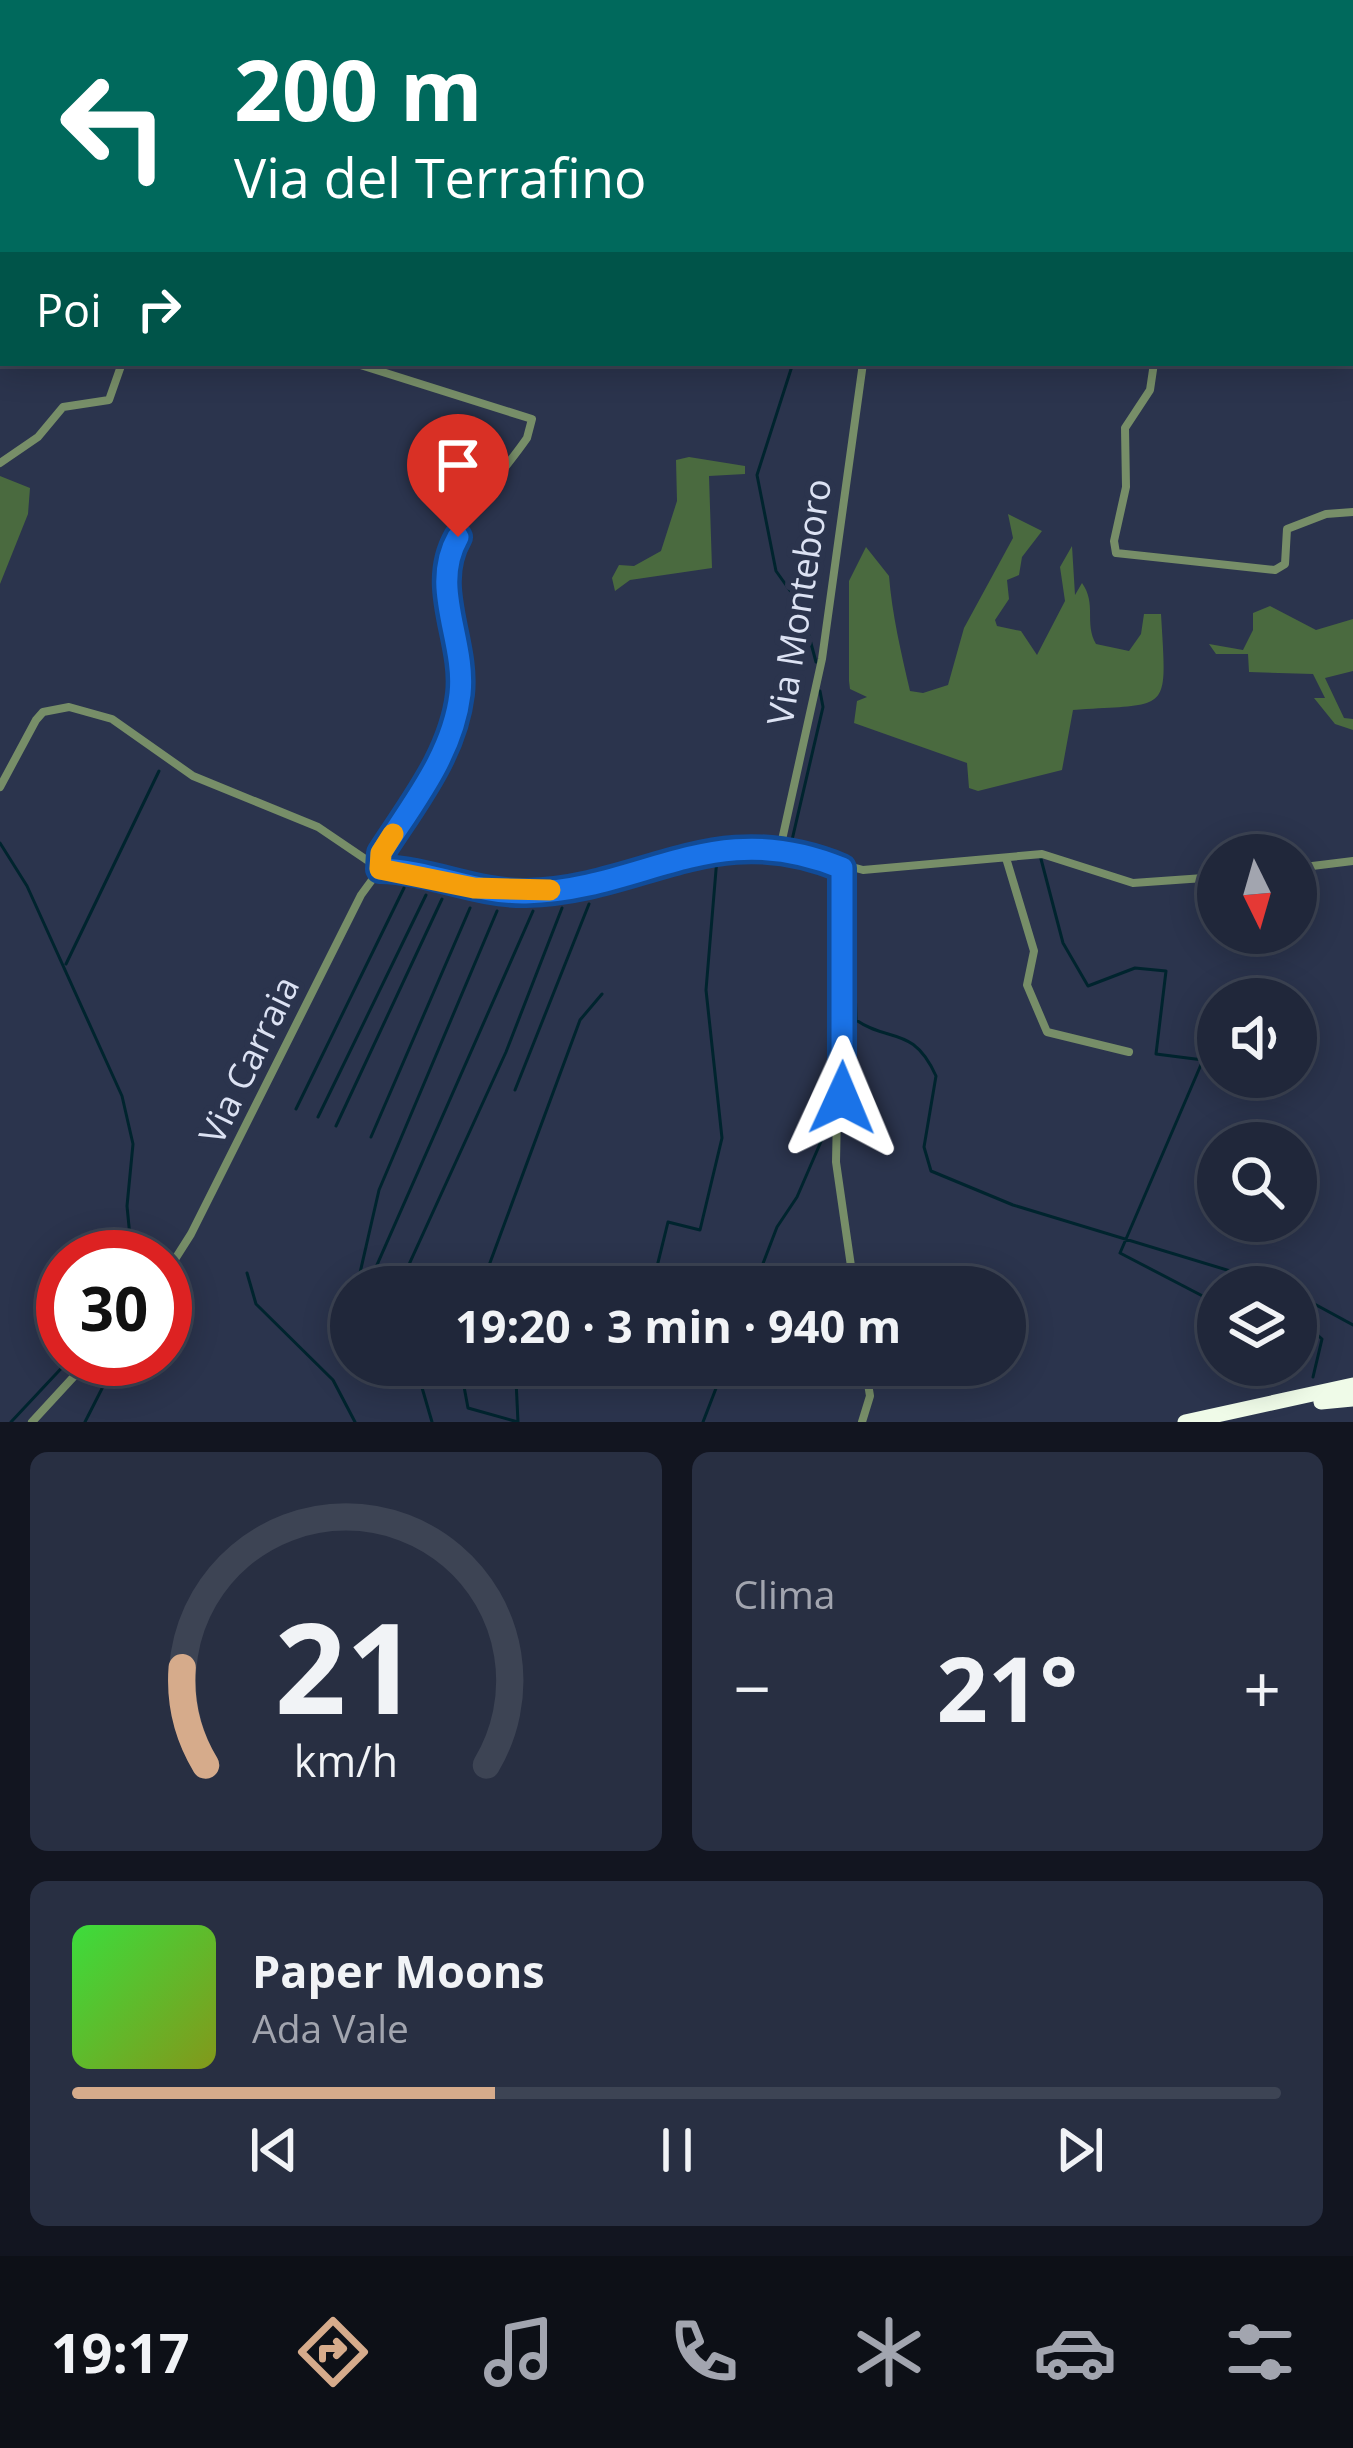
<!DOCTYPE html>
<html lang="it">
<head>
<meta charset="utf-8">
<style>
  body { margin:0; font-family:"Open Sans",sans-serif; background:#282f42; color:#f1f3f6; height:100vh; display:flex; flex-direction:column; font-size:45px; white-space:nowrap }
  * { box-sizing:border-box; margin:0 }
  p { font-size:39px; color:#a2a5af }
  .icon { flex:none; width:66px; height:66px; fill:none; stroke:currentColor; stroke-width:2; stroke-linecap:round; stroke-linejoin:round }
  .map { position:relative; height:1422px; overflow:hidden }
  .panel { display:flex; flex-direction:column; gap:30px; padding:30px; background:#121520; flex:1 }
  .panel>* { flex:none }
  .guide { position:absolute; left:0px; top:0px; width:1353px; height:366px; box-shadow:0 6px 30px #0003,0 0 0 3px #3d4454; background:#00695c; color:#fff; overflow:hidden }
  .needle { width:78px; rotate:175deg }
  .tools { position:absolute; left:1197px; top:834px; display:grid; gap:24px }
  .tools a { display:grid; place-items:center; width:120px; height:120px; border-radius:50%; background:#20273a; box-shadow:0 6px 30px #0003,0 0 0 3px #3d4454; font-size:60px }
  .speed { position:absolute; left:36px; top:1230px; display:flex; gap:24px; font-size:60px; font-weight:700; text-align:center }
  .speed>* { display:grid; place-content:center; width:156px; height:156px; border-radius:50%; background:#20273a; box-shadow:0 6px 30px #0003,0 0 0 3px #3d4454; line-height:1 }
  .speed .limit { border:18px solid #d22; background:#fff; color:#111 }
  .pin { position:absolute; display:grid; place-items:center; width:102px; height:102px; color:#fff; margin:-123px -51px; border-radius:50% 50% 50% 0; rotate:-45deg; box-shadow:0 0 12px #0007 }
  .pin .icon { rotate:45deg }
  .me { position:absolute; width:132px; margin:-66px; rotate:1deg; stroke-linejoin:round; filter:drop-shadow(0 0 9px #0008) }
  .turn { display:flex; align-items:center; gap:42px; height:252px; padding:0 36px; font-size:54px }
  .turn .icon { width:156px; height:156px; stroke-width:2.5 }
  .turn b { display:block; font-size:84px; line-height:102px }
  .then { display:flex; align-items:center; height:114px; padding:0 36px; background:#0003; gap:24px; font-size:45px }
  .big { font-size:90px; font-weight:700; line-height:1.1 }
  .panel .card { flex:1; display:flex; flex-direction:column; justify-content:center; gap:18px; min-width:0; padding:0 42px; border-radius:18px; background:#282f42 }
  .panel .dial { align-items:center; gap:0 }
  .dial svg { height:312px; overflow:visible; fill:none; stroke:#3d4454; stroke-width:7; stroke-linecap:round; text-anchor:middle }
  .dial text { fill:#f1f3f6; stroke:none }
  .song { display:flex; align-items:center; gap:36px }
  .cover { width:144px; height:144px; border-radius:18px; background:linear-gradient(135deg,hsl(120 70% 55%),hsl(70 70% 35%)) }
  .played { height:12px; border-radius:6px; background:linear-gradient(90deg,#d6ab8b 35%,#3d4454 35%) }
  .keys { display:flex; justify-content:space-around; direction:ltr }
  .heat { display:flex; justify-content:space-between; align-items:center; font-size:66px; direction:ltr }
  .panel .tiles { flex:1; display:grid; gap:30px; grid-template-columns:1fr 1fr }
  .card:last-child { grid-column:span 2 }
  .trip { position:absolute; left:330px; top:1266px; width:696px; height:120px; border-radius:60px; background:#20273a; box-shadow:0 6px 30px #0003,0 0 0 3px #3d4454; font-weight:700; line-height:120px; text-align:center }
  .tab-bar { display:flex; height:192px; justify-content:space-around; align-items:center; background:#0d1017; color:#a2a5af }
  .tab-bar .icon { width:84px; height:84px }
  .tab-bar .selected { color:#d6ab8b }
  .tab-bar b { font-size:54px; color:#f1f3f6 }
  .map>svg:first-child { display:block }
</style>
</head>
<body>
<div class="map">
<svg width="1353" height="1422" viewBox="0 0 1353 1422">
  <rect width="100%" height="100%" fill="#2b344d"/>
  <path fill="#4a6a3f" d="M 294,0 L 720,0 L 725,3 L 296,3 Z
    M 689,457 L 745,466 L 745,474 L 709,476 L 712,568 L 630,580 L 615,591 L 612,578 L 619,565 L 634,566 L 661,551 L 677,501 L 676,460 Z
    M 0,476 L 30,488 L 28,514 L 0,584 Z
    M 1008,514 L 1042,531 L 1022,557 L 1019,575 L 1007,580 L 1009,599 L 995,620 L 997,626 L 1021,631 L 1037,655 L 1065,601 L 1060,567 L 1072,546 L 1075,595 L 1082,583 C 1097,604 1084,623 1096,644 L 1129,651 L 1141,634 L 1144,614 L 1161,614 C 1167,716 1171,703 1073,710 L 1062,770 L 978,791 L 969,788 L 967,763 L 854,723 L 857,701 L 867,697 L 850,689 L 849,681 L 849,581 L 866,547 L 889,576 C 892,614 901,652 910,691 L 923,693 L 948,685 L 964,628 L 1013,538 Z
    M 1270,606 L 1316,630 L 1353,619 L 1353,671 L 1325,678 L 1344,718 L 1353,719 L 1353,730 L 1335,724 L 1314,698 L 1325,698 L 1313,674 L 1249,672 L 1248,654 L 1216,654 L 1209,644 L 1243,650 L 1253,630 L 1253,613 Z"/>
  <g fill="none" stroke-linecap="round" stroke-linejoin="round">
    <path stroke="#00242e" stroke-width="3" d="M 568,0 L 571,3
      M 726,0 L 730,3
      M 946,3 L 948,0
      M 793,363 L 757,475 L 776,571 L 801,606 L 816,662
      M 792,840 L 823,707 L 820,691
      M 0,843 L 27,886 L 122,1096 L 133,1144 L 127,1206 L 132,1257
      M 1041,859 L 1063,943 L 1088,986 L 1135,968 L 1166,971 L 1156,1054 L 1203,1060 L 1120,1253 L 1218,1304
      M 847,892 L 853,912 L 856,1020 C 889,1043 913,1025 936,1076 L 924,1147 L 931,1171 L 1013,1205 L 1283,1287
      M 66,964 L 159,771
      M 515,1090 L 589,904
      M 296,1109 L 404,888
      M 318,1117 L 426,895
      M 336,1126 L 442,899
      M 371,1137 L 470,908
      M 247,1273 L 256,1304 L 333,1380 L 355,1422
      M 401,1282 L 506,1052 L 562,908
      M 369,1283 L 533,911
      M 357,1286 L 379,1190 L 497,911
      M 481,1287 L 580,1020 L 602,994
      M 652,1287 L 668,1222 L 700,1230 L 722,1138 L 706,990 L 717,858
      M 754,1287 L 777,1227 L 797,1197 L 832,1116 L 830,872 L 793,856
      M 1237,1287 L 1241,1287
      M 1296,1294 L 1353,1325
      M 1296,1316 L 1322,1339 L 1313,1377
      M 460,1365 L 468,1408 L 518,1422
      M 416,1367 L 432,1422
      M 11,1422 L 70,1359
      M 85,1422 L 117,1359
      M 518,1422 L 516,1380 L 522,1365
      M 703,1422 L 725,1365"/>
    <path stroke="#778e68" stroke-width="8" d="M 1129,0 L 1130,3
      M 0,275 L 3,276
      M 354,363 L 532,419 L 527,438 C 501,476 459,517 447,562 C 438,596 456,636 460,671 C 467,739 415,799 381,853 L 380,867
      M 1154,363 L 1150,390 L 1125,428 L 1126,487 L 1114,541 L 1116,553 L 1275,570 L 1285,564 L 1287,529 L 1326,514 L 1353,512
      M 0,463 L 38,437 L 63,407 L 109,400 L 122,363
      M 0,787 L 36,720 L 43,712 L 69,707 L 112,719 L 193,776 L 318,827 L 380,869 L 474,888 L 524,893 L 559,889 L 684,855 L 750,849 L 795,851 L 863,870 L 1042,854 L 1133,883 L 1218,877
      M 780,849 L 822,659 L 863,363
      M 1006,858 L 1034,951 L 1027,985 L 1047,1032 L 1129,1052
      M 842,868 L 836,1162 L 854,1287
      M 1296,868 L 1353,861
      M 165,1275 L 191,1234 L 361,895 L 380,869
      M 32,1422 L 90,1359
      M 862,1422 L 870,1396 L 865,1365"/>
    <path stroke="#effbe8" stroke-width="15" d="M 1321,1402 L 1353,1399
      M 1185,1422 L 1353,1385"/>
  </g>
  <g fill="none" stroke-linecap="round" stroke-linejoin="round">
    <defs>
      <path id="route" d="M 458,537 C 429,588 466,640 460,694 C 453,754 413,803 381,853 L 380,869 C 430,870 476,894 526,893 C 645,890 714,815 842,868 L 842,1098"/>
    </defs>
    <use href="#route" stroke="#114b97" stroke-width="30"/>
    <use href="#route" stroke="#1a73e8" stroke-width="21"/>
    <path stroke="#f59e0b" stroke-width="21" d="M 393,834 L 381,853 L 380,869 L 474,888 L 550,890"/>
  </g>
  <g text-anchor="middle" stroke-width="12" stroke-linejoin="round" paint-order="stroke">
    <g font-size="36" fill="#dce2f3" stroke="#2b344d">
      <text transform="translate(799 602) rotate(-81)" y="13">Via Monteboro</text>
      <text transform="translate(249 1060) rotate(-64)" y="13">Via Carraia</text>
    </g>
  </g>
</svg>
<div class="tools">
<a><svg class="needle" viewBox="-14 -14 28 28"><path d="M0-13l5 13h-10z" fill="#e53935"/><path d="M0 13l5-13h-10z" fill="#a2a5af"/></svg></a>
<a><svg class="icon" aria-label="sound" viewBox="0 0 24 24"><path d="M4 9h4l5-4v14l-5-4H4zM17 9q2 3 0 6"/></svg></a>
<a><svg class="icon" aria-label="search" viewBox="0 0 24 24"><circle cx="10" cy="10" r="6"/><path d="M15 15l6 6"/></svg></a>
<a><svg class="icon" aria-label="layers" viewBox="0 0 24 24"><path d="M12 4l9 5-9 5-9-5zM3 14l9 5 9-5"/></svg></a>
</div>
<div class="speed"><div class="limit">30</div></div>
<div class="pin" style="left:458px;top:537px;background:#d93025"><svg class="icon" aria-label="arrive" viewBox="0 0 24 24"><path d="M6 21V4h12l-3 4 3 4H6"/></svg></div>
<svg class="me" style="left:842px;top:1098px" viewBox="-20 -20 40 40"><path d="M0-17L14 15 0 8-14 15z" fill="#1a73e8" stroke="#fff" stroke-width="4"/></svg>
<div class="trip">19:20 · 3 min · 940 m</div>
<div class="guide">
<div class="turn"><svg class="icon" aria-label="left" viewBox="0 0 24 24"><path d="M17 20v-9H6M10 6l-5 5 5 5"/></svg><div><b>200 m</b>Via del Terrafino</div></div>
<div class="then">Poi<svg class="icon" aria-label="right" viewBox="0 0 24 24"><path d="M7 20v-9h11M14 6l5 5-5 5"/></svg></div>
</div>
</div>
<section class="panel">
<div class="tiles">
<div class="card dial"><svg viewBox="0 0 100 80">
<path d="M14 69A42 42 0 1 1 86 69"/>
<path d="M14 69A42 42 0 0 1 8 44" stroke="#d6ab8b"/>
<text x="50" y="56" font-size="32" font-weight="700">21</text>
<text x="50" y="72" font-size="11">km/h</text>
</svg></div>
<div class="card"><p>Clima</p>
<div class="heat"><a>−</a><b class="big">21°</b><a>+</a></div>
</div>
<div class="card">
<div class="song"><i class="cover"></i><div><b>Paper Moons</b><p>Ada Vale</p></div></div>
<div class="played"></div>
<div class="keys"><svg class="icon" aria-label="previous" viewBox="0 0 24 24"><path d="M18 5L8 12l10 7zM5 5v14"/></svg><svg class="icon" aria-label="pause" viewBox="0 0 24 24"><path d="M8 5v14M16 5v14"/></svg><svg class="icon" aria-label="next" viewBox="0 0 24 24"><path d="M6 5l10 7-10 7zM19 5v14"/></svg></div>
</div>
</div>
</section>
<nav class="tab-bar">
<b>19:17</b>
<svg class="icon selected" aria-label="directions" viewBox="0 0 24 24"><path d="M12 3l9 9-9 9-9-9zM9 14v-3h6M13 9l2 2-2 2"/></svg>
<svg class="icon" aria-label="music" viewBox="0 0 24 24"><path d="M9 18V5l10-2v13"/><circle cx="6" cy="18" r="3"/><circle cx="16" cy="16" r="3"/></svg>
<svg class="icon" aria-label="phone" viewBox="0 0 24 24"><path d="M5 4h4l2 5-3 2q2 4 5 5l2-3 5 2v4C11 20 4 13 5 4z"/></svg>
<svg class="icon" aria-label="climate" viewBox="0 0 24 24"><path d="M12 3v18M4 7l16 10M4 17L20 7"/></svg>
<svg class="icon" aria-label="car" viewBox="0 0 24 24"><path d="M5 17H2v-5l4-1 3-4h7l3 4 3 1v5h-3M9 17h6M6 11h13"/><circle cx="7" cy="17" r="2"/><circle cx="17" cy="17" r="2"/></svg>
<svg class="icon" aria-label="filters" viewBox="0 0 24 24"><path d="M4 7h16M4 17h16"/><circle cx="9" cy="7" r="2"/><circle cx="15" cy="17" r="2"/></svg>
</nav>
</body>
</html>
